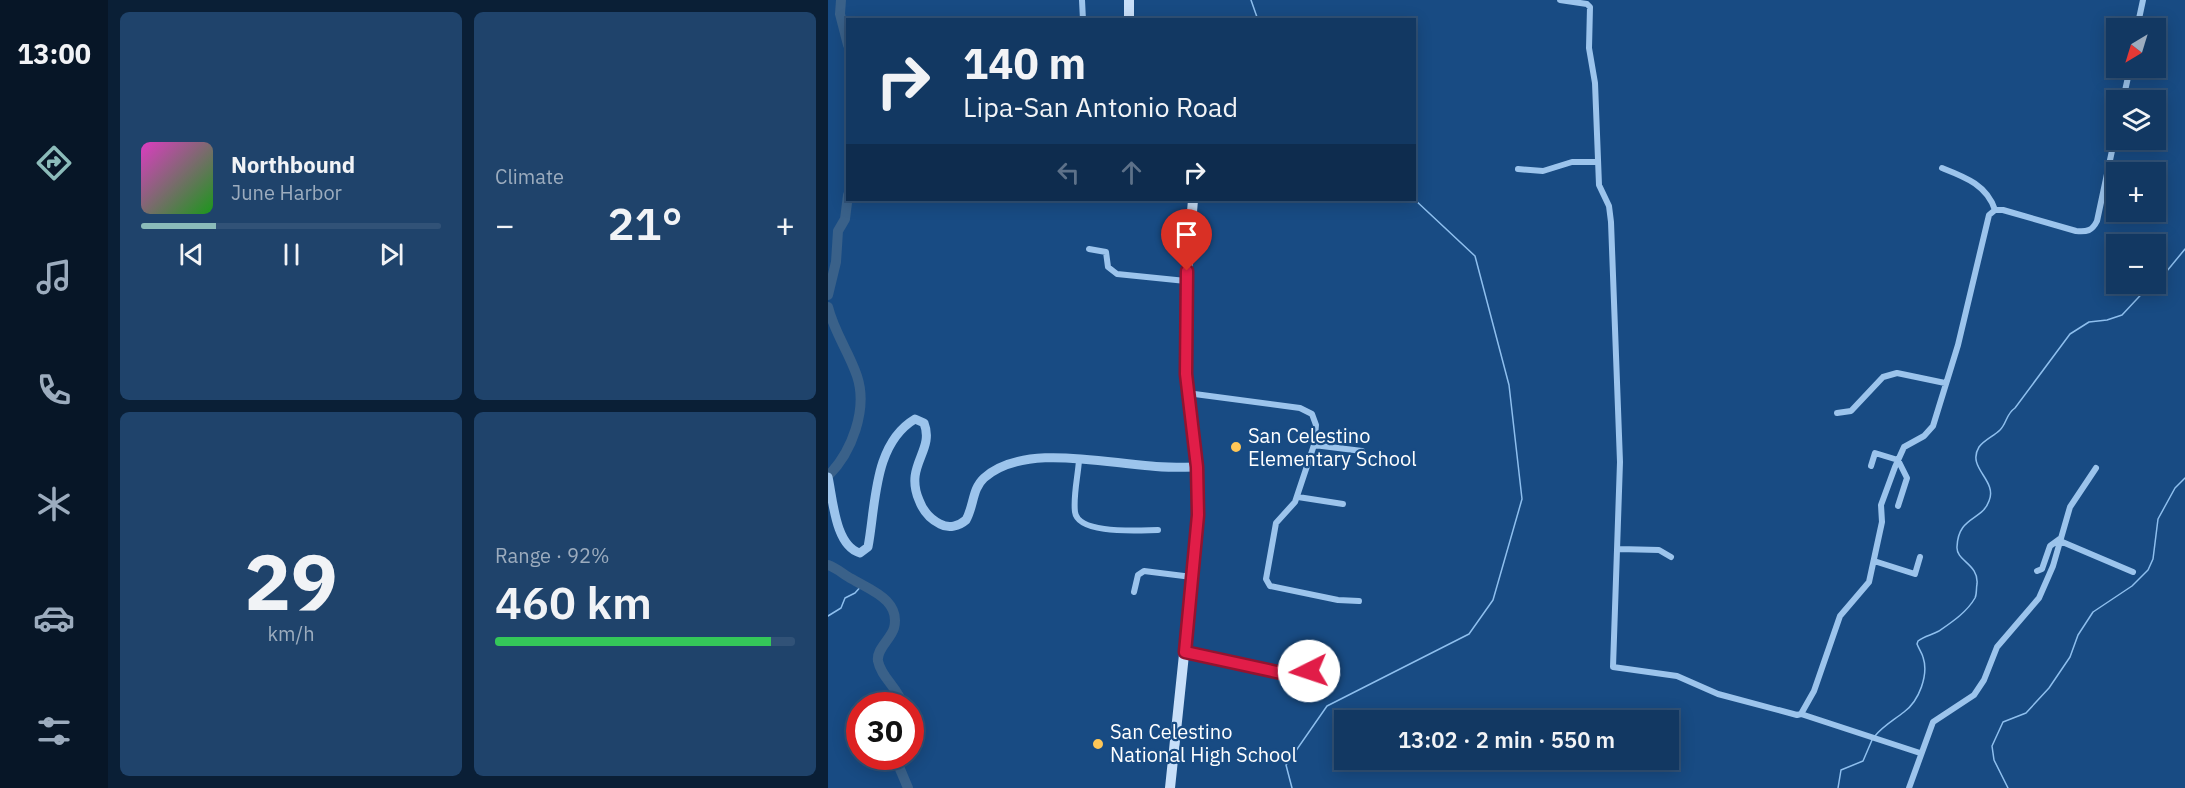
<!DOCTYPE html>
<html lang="en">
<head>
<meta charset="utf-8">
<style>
  body { margin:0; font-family:"IBM Plex Sans",sans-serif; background:#1f436b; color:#f1f3f6; height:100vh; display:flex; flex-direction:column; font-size:22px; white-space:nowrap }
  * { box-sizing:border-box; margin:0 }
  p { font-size:20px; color:#9cacbe }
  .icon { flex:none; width:33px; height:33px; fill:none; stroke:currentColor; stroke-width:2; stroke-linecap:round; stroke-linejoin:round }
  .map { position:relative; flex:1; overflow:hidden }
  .drawer { display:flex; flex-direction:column; gap:12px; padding:12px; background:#0a1f36; width:720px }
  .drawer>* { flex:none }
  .guide { position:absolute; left:18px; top:18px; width:570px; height:183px; border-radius:0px; box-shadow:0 3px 15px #0003,0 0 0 2px #315277; background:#123862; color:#f1f3f6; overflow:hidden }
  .needle { width:39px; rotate:218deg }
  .buttons { position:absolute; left:1278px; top:18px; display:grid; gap:12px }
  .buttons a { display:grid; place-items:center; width:60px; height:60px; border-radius:0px; background:#123862; box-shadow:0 3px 15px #0003,0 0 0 2px #315277; font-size:30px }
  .speed { position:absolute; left:18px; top:692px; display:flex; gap:12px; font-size:30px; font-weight:700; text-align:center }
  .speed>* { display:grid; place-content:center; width:78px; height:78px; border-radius:50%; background:#123862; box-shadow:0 3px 15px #0003,0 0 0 2px #315277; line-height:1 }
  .speed .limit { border:9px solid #d22; background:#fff; color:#111 }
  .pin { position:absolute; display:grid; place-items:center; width:51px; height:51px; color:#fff; margin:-62px -26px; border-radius:50% 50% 50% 0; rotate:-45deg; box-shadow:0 0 6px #0007 }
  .pin .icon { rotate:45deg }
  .me { position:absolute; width:66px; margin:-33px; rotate:266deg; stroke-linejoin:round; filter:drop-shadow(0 0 4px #0008) }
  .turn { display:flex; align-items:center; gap:21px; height:126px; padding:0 18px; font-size:27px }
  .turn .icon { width:78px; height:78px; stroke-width:2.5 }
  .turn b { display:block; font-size:42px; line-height:51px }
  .lanes { display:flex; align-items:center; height:57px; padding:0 18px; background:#0003; justify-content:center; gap:30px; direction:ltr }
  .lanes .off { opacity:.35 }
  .big { font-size:45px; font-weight:600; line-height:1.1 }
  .drawer .card { flex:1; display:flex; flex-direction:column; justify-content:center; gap:9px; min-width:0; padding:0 21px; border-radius:9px; background:#1f436b }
  .drawer .dial { align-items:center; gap:0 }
  .dial b { font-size:78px; line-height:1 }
  .song { display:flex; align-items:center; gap:18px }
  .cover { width:72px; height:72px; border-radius:9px; background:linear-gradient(135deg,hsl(310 70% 55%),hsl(120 70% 35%)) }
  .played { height:6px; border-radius:3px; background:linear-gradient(90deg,#8bbbb9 25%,#315277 25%) }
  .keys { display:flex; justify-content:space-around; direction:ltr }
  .heat { display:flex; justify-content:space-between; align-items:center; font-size:33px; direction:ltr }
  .charge { height:9px; border-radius:4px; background:linear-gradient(90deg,#34c759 92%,#315277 0) }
  .drawer .tiles { flex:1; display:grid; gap:12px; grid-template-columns:repeat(2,1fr) }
  .trip { position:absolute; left:506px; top:710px; width:345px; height:60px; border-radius:0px; background:#123862; box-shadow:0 3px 15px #0003,0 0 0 2px #315277; font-weight:600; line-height:60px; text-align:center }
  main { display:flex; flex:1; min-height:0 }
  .menu { display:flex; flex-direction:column; width:108px; justify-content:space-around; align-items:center; background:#071627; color:#9cacbe }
  .menu .icon { width:42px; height:42px }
  .menu .on { color:#8bbbb9 }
  .menu b { font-size:27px; color:#f1f3f6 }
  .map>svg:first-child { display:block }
</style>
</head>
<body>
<main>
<nav class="menu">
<b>13:00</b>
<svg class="icon on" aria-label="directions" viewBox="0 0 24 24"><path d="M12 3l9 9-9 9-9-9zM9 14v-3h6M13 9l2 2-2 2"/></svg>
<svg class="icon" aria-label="music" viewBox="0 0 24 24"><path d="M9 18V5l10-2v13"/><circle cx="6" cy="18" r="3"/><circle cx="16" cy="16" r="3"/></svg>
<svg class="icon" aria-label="phone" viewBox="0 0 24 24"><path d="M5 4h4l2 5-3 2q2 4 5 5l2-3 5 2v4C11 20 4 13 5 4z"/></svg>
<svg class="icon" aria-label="climate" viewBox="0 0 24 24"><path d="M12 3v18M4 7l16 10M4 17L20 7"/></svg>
<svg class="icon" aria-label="car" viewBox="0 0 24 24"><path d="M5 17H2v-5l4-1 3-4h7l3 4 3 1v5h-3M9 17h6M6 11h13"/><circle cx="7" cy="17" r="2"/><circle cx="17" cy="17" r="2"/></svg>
<svg class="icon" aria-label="filters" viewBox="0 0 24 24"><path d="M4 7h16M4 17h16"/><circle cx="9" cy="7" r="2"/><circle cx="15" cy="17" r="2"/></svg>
</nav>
<section class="drawer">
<div class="tiles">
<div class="card">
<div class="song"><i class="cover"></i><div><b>Northbound</b><p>June Harbor</p></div></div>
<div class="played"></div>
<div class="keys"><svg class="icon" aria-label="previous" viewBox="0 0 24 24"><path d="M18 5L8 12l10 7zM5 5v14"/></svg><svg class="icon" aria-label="pause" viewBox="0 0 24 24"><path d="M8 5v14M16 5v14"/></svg><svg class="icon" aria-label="next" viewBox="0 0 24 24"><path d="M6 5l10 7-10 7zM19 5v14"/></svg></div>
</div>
<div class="card"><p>Climate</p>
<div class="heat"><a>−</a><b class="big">21°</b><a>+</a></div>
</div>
<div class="card dial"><b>29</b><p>km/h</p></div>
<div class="card"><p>Range · 92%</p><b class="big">460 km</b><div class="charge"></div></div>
</div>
</section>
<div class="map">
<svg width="1357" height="788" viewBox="0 0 1357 788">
  <rect width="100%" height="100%" fill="#184b83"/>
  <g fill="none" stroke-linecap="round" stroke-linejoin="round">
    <path stroke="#8ebfee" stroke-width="1.5" d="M 423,0 L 430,20
      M 1328,281 L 1334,277 L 1357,249
      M 0,616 L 13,608 L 17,598 L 27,593 L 35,584
      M 1047,736 C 1055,726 1066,720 1076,712 C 1091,701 1101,675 1095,657 C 1094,653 1091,649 1089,644 L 1090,641 C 1096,636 1104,635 1111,631 C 1124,622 1139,612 1147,598 C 1149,594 1148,589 1149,584 C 1151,564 1128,561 1129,547 C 1130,516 1154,521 1161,501 C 1170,480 1138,468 1151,447 C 1156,440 1166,436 1172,430 C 1179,423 1178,414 1187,408 L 1242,334 L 1261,322 L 1279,320 L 1294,315 L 1323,284
      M 464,788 L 458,765 L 499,706 L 641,634 L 665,600 L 694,499 L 681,385 L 647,256 L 586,199
      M 1010,788 L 1013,770 L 1035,761 L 1044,740
      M 1180,788 L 1166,760 L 1164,746 L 1175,722 L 1198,713 L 1221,688 L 1242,657 L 1250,635 L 1265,612 L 1304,586 L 1320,570 L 1325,559 L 1330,519 L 1347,488 L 1357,478"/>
    <path stroke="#3a6189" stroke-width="10" d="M 13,0 L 12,14 L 20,45
      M 0,295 L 8,262 L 10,231 L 17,219 L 20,195
      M 0,307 C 6,332 21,352 29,376 C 40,409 24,452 0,476
      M 0,565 C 9,568 16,575 24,579 C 42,590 73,600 66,628 C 63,639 48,649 50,661 C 53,677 70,688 75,705
      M 70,756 L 72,769 L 80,788"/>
    <path stroke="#9cc4ec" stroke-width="6" d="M 254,0 L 255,20
      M 732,0 L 759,4 L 762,7 L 761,48 L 767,83 L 771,185 L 781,206 L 783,222 L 792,462 L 785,667 L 849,676 L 890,694 L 969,715 L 973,714 L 1092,753
      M 1309,28 L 1315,0
      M 1295,100 L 1302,68
      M 1114,168 C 1137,177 1159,185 1167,210
      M 690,169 L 715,171 L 744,162 L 770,162
      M 261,249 L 278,252 L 280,267 L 289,274 L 358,281
      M 359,393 L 472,408 L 484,414 L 488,425 L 486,445 L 467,502 L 448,523 L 438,579 L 442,586 L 510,600 L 531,601
      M 1009,413 L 1023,411 L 1055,377 L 1069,373 L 1117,383
      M 486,445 L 534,451
      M 251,460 C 250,476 245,496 247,512 C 250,535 312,530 330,530
      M 1043,466 L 1047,453 L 1070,460 L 1079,478 L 1070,506
      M 470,497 L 515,504
      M 1232,541 L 1305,572
      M 791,549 L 831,550 L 843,557
      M 1046,561 L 1087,574 L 1092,557
      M 1209,571 L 1214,569 L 1222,546 L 1233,538
      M 306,592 L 310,575 L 316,571 L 364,577
      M 357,652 L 474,677 L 481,671 L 484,659
      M 973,714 L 986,691 L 1012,616 L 1041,582 L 1054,522 L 1053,505 L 1067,467 L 1076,447 L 1096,436 L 1105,426 L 1130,345 L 1161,215 L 1167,210 L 1175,210 L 1248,231 C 1259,232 1264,231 1269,221 L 1288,132
      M 1081,788 L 1105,722 L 1146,695 L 1156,680 L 1169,647 L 1211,598 L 1225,566 L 1242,507 L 1268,468"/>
    <path stroke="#9cc4ec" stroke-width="9" d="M 0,477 C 5,499 7,546 32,553 L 40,547 C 48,505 45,444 87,419 L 96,423 C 107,451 76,465 91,500 C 95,511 102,519 112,524 C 121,529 131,526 138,520 C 146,506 144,489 156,478 C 195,443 275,463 323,466 C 338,468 353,467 369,467"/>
    <path stroke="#c8dff9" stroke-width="10" d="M 301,0 L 301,20
      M 342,788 L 370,521 L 369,467 L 359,393 L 357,357 L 359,271 L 365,200"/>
  </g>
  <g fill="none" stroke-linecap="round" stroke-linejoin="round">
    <defs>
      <path id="route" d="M 359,271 L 358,374 L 369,467 L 370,515 L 357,652 L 467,676 L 474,677 L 481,671"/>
    </defs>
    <use href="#route" stroke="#92132f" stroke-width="15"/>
    <use href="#route" stroke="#e11d48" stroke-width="10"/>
  </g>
  <g fill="#ffc757" stroke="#184b83" stroke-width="2">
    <circle cx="408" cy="447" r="6"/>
    <circle cx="270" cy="744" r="6"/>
  </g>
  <g text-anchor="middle" stroke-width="4.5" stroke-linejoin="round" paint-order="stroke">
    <g font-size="20" fill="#fff" stroke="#184b83" text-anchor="start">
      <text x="420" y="443">San Celestino<tspan x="420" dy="23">Elementary School</tspan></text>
      <text x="282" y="739">San Celestino<tspan x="282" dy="23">National High School</tspan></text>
    </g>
  </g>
</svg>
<div class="buttons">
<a><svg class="needle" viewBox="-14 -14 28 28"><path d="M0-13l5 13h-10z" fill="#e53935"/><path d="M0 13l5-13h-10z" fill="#9cacbe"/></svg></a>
<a><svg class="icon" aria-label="layers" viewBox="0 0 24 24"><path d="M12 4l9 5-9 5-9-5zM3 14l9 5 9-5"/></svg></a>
<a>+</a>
<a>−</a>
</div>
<div class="speed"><div class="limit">30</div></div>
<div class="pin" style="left:359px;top:271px;background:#d93025"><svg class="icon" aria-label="arrive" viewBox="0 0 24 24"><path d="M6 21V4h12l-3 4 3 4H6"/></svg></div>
<svg class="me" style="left:481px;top:671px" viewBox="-20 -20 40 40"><circle r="19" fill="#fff"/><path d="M0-13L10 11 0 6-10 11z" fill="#e11d48"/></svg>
<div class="trip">13:02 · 2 min · 550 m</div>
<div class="guide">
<div class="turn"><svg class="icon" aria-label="right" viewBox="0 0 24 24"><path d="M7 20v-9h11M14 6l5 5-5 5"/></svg><div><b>140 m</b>Lipa-San Antonio Road</div></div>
<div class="lanes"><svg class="icon off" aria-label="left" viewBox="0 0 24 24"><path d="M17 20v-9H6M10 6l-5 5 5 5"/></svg><svg class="icon off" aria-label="ahead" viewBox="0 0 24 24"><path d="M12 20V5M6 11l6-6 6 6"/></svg><svg class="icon" aria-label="right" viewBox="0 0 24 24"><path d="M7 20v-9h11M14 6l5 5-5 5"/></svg></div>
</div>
</div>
</main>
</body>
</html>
